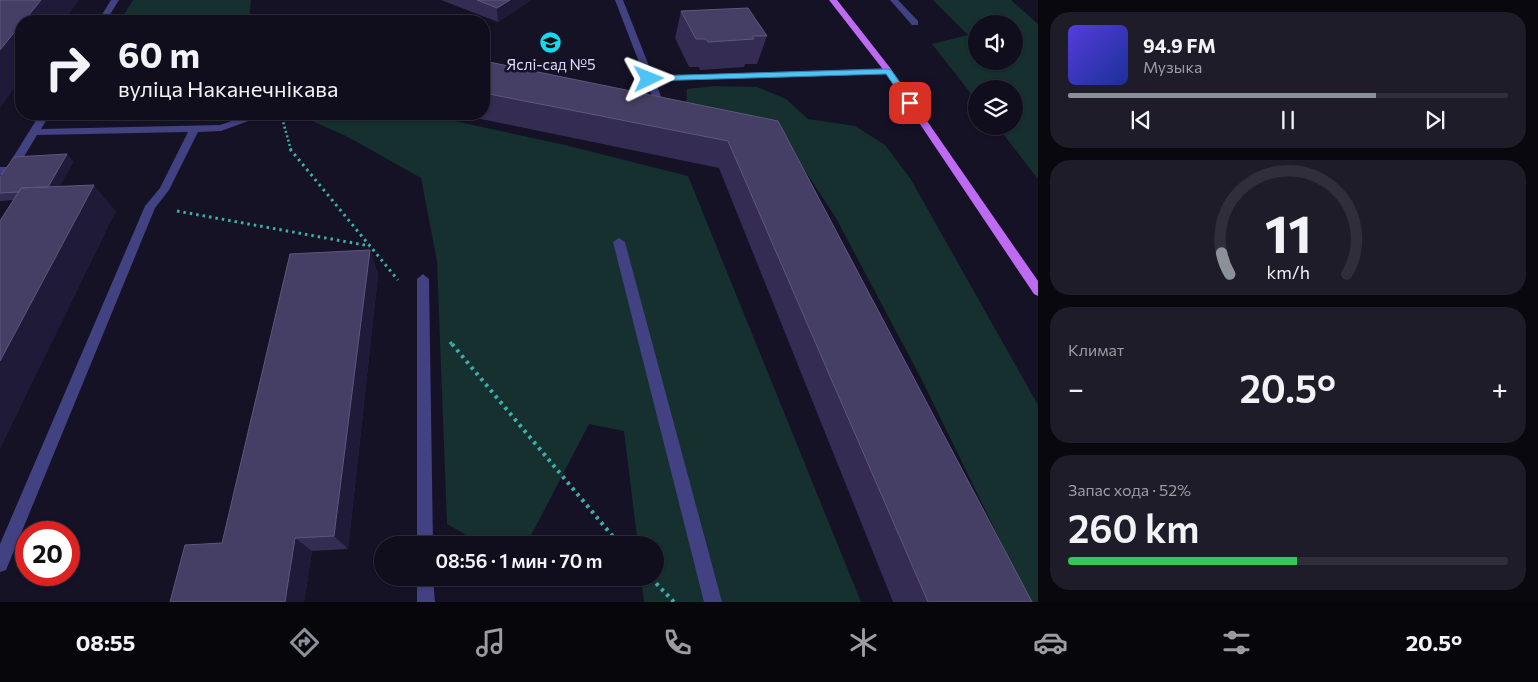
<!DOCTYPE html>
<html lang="ru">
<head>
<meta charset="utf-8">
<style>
  body { margin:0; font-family:Commissioner,sans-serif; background:#1e1c29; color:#f1f3f6; height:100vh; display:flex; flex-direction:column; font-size:19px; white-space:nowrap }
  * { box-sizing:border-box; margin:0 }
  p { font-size:16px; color:#9c9ca3 }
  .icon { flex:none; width:28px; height:28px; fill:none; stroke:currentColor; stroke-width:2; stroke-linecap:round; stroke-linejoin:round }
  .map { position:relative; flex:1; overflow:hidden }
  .sheet { display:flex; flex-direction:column; gap:12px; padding:12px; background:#09080f; width:500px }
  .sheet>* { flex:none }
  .guide { position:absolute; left:15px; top:15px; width:475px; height:105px; border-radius:20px; box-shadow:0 1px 4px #0004,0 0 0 1px #302e3b; background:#100e1c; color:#f1f3f6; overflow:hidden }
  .fabs { position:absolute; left:968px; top:15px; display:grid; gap:10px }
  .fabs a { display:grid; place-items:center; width:55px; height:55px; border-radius:50%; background:#100e1c; box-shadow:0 1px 4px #0004,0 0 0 1px #302e3b; font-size:25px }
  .speed { position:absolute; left:15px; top:521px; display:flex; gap:10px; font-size:25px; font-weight:700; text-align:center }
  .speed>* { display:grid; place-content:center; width:65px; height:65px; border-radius:50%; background:#100e1c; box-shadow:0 1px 4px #0004,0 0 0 1px #302e3b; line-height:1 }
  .speed .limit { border:8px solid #d22; background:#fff; color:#111 }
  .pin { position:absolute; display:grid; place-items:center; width:42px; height:42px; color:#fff; margin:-21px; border-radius:10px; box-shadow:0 2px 8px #0006 }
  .me { position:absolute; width:55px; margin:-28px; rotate:88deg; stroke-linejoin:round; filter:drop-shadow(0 0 4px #0008) }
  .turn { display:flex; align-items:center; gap:18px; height:105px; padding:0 20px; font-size:22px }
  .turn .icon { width:65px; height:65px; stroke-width:2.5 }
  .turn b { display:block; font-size:35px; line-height:42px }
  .big { font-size:38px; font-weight:600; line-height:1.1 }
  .sheet .widget { flex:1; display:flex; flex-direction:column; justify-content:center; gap:8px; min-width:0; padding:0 18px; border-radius:20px; background:#1e1c29 }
  .sheet .dial { align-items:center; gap:0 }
  .dial svg { height:130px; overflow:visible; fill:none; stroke:#302e3b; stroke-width:7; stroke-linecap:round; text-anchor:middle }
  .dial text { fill:#f1f3f6; stroke:none }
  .song { display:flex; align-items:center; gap:15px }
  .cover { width:60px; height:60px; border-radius:8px; background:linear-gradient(135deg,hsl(250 70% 55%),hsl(230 70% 35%)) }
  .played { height:5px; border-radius:2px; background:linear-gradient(90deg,#8c9099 70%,#302e3b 70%) }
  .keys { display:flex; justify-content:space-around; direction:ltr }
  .heat { display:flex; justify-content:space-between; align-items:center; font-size:28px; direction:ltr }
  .charge { height:8px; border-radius:4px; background:linear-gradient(90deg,#34c759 52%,#302e3b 0) }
  .trip { position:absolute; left:374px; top:536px; width:290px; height:50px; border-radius:25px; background:#100e1c; box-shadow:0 1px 4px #0004,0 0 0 1px #302e3b; font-weight:600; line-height:50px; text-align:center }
  .menu { display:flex; height:80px; justify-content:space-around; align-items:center; background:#06060b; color:#9c9ca3 }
  .menu .icon { width:35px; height:35px }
  .menu .current { color:#8c9099 }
  .menu b { font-size:22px; color:#f1f3f6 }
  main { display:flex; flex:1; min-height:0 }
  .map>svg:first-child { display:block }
</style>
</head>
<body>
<main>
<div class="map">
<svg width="1038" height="602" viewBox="0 0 1038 602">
  <rect width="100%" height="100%" fill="#151226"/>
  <path fill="#15302f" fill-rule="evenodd" d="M 133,0 L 251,0 L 249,21 L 120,21 Z
    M 933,0 L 1011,0 L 1038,24 L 1038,179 L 997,126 L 1014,126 L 1014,89 L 976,89 L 976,100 L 932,44 L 968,35 ZM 976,24 L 1014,24 L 1014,61 L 976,61 Z
    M 715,86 L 757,87 L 786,99 L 808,119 L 855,126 L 885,145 L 910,178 L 1038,405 L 1038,602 L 1030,602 L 922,380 L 836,218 L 800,163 L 686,105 L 687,89 Z
    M 300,114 L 422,114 L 565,145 L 688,176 L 861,602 L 644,602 L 641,578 L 655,578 L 655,545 L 638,545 L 624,431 L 589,424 L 526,545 L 484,545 L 447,524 L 437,261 L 421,178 L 348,137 L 299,115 Z"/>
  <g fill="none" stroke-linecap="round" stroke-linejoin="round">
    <path stroke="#3ab0a8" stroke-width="2.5" stroke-dasharray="2 2.5" stroke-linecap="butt" d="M 282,118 L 291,150"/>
    <path stroke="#3ab0a8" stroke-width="3" stroke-dasharray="2.5 4" stroke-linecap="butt" d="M 290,149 L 398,280
      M 177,211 L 370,246
      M 450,342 L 453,346"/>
    <path stroke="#3ab0a8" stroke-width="4" stroke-dasharray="3 4.5" stroke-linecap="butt" d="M 452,344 L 620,545
      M 651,578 L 674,602"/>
    <path fill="#424182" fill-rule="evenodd" d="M 111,0 L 119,0 L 106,21 L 98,21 Z
      M 615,0 L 623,0 L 653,76 L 888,68 L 892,71 L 888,74 L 655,81 L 667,112 L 662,115 L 659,114 Z
      M 890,0 L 898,0 L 918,21 L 918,25 L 912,25 Z
      M 40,114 L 50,114 L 41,129 L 220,125 L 252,114 L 262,114 L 262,116 L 221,131 L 198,132 L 169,190 L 155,208 L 6,570 L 0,572 L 0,544 L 145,206 L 160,188 L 188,132 L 37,135 L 14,173 L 0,175 L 0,167 L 7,167 Z
      M 619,238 L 625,242 L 722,602 L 704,602 L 613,242 Z
      M 423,274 L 429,279 L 433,545 L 417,545 L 417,279 Z
      M 417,578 L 433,578 L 435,602 L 417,602 Z"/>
    <path fill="#bf6af3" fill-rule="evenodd" d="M 829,0 L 837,0 L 891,69 L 1038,281 L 1038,296 L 1034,294 L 885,72 Z"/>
  </g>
  <path fill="#342c53" d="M 441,0 L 531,0 L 498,22 Z
    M 681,11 L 767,36 L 757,64 L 745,64 L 744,67 L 700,70 L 699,67 L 689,67 L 675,38 Z
    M 484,61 L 778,121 L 1032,602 L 893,602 L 719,168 L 457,114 L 484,114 Z
    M 67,154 L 73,162 L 59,187 L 116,211 L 13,200 L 0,201 L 0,177 Z
    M 370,250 L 378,275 L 348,549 L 312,551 L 304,602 L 170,602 L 222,543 Z"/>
  <path fill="#201a39" d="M 41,0 L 79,0 L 64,21 L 24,21 Z
    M 510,0 L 531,0 L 498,22 L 497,8 Z
    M 21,24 L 21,79 L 0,108 L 0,50 Z
    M 67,154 L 73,162 L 54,197 L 47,190 Z
    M 94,185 L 116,211 L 0,449 L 0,361 Z
    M 370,250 L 378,275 L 348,549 L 334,536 Z
    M 295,538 L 312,551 L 304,602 L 285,602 Z"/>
  <path fill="#463f65" stroke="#5e577d" d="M 0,0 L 41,0 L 24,21 L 21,21 L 21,24 L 0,50 Z
    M 477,0 L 510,0 L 497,8 Z
    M 748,8 L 767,36 L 752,36 L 754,39 L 708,42 L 706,39 L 696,39 L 681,11 Z
    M 484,61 L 778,121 L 1032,602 L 928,602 L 728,141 L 484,93 Z
    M 67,154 L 48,187 L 21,188 L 19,192 L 0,193 L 0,177 L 14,157 Z
    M 94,185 L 54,260 L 0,361 L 0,221 L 21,188 Z
    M 370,250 L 334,536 L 295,538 L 285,602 L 170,602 L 185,545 L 222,543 L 290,254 Z"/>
  <path fill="#4fc3f7" stroke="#337fa1" d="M 888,69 L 891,70 L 913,101 L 913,104 L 907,104 L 886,74 L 649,81 L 645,79 L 649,76 Z"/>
  <defs>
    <symbol id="school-disc" viewBox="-11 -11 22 22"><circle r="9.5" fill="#16d9ed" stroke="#151226"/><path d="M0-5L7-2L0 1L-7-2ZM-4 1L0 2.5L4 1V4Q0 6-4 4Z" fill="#111"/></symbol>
  </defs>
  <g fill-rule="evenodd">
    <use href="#school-disc" x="538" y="30" width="25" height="25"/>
  </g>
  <g text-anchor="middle" stroke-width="5" stroke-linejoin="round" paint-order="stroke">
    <g font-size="15" fill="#dedafc" stroke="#151226">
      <text x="551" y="70">Яслі-сад №5</text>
    </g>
  </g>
</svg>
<div class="fabs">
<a><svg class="icon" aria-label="sound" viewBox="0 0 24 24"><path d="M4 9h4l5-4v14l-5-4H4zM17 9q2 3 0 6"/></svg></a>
<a><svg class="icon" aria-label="layers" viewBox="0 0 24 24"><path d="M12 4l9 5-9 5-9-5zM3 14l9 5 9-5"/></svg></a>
</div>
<div class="speed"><div class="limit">20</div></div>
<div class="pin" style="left:910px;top:103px;background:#d93025"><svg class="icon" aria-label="arrive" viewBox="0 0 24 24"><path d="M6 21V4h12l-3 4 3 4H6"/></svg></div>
<svg class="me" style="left:649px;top:79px" viewBox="-20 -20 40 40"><path d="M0-17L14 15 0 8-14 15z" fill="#4fc3f7" stroke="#fff" stroke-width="4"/></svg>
<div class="trip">08:56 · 1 мин · 70 m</div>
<div class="guide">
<div class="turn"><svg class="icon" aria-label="right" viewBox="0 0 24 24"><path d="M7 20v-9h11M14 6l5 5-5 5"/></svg><div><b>60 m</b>вуліца Наканечнікава</div></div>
</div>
</div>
<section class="sheet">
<div class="widget">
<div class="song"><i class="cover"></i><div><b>94.9 FM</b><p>Музыка</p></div></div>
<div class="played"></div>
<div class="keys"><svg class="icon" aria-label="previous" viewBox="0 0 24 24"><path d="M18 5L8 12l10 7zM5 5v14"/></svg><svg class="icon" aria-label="pause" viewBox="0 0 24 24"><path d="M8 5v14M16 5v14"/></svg><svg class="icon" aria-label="next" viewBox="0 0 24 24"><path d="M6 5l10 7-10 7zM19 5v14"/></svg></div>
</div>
<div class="widget dial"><svg viewBox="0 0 100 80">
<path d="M14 69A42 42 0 1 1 86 69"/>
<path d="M14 69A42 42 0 0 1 9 56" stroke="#8c9099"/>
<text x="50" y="56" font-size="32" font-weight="700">11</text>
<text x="50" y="72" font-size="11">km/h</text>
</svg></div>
<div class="widget"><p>Климат</p>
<div class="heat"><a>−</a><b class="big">20.5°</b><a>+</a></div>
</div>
<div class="widget"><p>Запас хода · 52%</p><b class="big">260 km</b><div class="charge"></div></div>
</section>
</main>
<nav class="menu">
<b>08:55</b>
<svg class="icon current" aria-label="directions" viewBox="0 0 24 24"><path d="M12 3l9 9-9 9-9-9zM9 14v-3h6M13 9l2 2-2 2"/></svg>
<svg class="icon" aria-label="music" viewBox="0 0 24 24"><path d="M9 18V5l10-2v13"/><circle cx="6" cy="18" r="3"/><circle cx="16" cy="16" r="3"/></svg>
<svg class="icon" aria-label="phone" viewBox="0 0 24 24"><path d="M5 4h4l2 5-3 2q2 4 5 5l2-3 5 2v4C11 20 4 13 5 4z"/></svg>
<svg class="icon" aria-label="climate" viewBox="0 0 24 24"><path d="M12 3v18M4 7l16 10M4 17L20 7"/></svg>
<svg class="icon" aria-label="car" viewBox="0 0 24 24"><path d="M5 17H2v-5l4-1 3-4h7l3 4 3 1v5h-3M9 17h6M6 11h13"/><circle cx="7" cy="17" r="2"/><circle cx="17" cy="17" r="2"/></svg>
<svg class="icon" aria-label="filters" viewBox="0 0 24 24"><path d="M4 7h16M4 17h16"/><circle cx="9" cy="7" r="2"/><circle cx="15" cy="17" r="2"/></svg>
<b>20.5°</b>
</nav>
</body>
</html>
